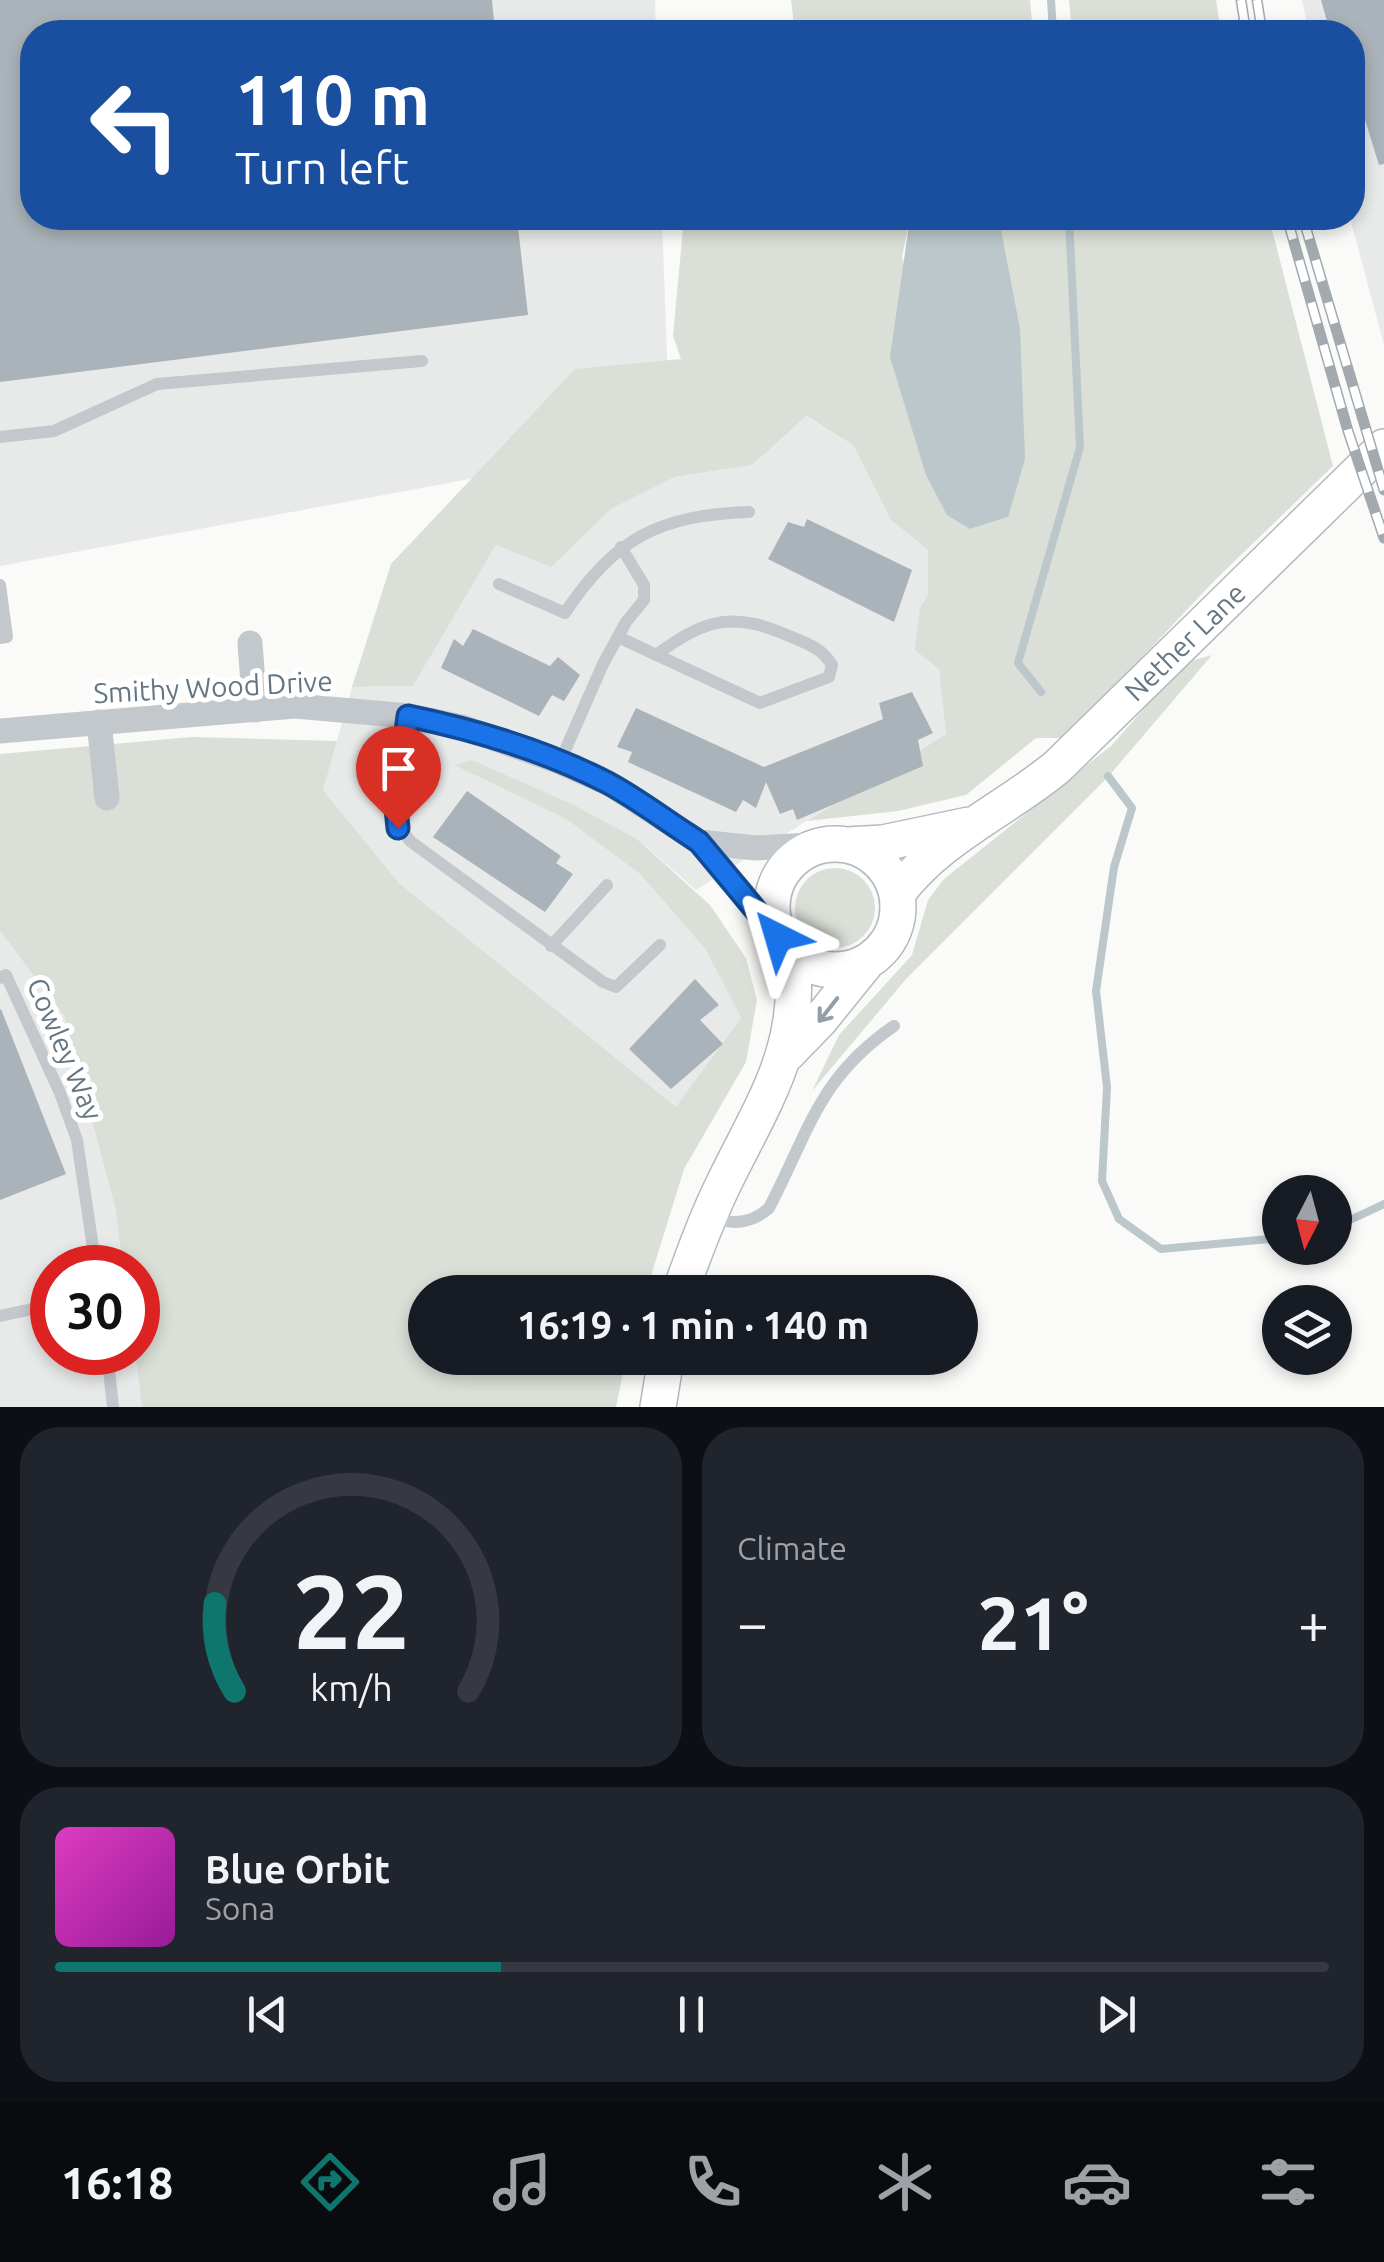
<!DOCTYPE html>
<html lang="en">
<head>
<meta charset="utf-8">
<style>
  body { margin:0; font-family:Ubuntu,sans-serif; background:#20242c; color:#f1f3f6; height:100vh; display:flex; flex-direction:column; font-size:38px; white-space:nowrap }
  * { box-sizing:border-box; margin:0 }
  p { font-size:32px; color:#9ea1a6 }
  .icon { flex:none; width:55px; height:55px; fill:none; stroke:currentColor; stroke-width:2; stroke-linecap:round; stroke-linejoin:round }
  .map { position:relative; height:1407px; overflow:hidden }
  .details { display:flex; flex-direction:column; gap:20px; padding:20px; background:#0d0f14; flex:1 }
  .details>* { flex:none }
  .guide { position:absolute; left:20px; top:20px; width:1345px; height:210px; border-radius:40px; box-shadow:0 5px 15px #0003; background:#1a4fa0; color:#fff; overflow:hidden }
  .needle { width:65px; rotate:186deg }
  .fabs { position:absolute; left:1262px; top:1175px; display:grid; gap:20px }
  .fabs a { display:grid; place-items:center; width:90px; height:90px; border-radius:50%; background:#171b24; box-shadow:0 5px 15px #0003; font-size:50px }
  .speed { position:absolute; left:30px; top:1245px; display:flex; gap:20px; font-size:50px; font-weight:700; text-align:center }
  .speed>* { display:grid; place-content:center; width:130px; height:130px; border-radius:50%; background:#171b24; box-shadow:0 5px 15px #0003; line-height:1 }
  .speed .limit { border:15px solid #d22; background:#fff; color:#111 }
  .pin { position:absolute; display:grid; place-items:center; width:85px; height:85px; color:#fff; margin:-102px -42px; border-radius:50% 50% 50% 0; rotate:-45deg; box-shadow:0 0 10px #0007 }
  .pin .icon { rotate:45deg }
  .me { position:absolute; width:110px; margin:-55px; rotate:320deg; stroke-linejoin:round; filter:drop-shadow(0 0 8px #0008) }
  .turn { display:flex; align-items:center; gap:35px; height:210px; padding:0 50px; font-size:45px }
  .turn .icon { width:130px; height:130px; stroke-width:2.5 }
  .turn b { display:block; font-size:70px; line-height:85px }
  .big { font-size:75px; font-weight:700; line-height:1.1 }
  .details .widget { flex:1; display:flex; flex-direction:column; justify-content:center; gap:15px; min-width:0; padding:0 35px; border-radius:40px; background:#20242c }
  .details .dial { align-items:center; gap:0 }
  .dial svg { height:260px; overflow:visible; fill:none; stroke:#363941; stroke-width:7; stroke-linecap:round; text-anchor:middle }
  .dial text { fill:#f1f3f6; stroke:none }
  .song { display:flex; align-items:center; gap:30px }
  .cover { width:120px; height:120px; border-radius:15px; background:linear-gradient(135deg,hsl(310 70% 55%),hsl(300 70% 35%)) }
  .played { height:10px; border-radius:5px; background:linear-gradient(90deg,#0f766e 35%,#363941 35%) }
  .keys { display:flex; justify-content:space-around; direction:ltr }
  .heat { display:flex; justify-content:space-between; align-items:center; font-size:55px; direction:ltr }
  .details .tiles { flex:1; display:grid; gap:20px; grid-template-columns:1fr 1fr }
  .widget:last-child { grid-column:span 2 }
  .trip { position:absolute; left:408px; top:1275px; width:570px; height:100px; border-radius:50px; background:#171b24; box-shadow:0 5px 15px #0003; font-weight:700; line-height:100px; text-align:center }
  .dock { display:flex; height:160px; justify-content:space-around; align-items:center; background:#090b0e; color:#9ea1a6 }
  .dock .icon { width:70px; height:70px }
  .dock .active { color:#0f766e }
  .dock b { font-size:45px; color:#f1f3f6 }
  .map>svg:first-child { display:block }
</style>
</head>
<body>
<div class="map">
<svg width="1384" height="1407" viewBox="0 0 1384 1407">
  <rect width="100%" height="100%" fill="#fafaf8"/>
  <path fill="#e8e9e9" d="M 0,0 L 655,0 L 656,32 L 32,32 L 32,218 L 662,218 L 670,442 L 0,566 Z
    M 1302,0 L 1384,0 L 1384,345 L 1350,218 L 1352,32 L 1309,32 Z
    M 805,416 L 853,445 L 891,520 L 928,550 L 928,596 L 920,608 L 939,669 L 946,734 L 696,890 L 637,839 L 574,805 L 474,760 L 456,766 L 566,819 L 640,874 L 706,950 L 741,1018 L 676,1108 L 399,883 L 323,790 L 352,687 L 413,686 L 496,545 L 551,566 L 611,509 L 675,477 L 752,465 Z
    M 0,931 L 64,1016 L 115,1207 L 123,1267 L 52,1268 L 52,1352 L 135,1353 L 142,1407 L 0,1407 Z"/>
  <path fill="#dadfd7" d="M 791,0 L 1030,0 L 1033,32 L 788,32 L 794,25 Z
    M 1069,0 L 1216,0 L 1221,32 L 1072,32 Z
    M 684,218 L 910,218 L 902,257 L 970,529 L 1008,517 L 1001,230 L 997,218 L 1269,218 L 1333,466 L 1214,581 L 1066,738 L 1036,738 L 966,795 L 898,811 L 807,821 L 946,734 L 939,669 L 915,650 L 920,608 L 928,595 L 928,550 L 891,520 L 853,445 L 806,416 L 752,465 L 675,477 L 611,509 L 551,567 L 496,545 L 413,686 L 352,687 L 391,564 L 575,369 L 681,359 L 673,336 Z
    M 1212,655 L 1108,777 L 906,979 L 812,1091 L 839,1035 L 912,955 L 928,900 L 944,879 L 1112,745 L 1184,663 Z
    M 192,737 L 337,741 L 323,790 L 399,883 L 676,1107 L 741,1018 L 706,950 L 640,874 L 566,819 L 454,765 L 473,760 L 574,805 L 637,839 L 710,905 L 746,958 L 757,1000 L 746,1062 L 684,1169 L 646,1292 L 425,1292 L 425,1358 L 626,1358 L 616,1407 L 142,1407 L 135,1353 L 138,1268 L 123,1267 L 115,1207 L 64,1016 L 0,931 L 0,754 Z
    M795 908a40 40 0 1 1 80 0a40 40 0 1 1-80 0Z"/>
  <path fill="#bbc7cb" d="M 910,218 L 997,218 L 1001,230 L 1020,329 L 1025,459 L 1008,517 L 970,529 L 947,515 L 926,475 L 890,357 Z"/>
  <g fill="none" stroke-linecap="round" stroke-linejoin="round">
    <path stroke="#bbc7cb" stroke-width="8" d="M 1051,0 L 1053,32
      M 1041,692 L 1018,663 L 1080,447 L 1069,218
      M 1108,776 L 1132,808 L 1114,867 L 1096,991 L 1107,1087 L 1102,1181 L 1119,1219 L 1161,1249 L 1280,1238
      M 1335,1227 L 1384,1204"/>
  </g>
  <path fill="#aab3b9" d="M 0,0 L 492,0 L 495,32 L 32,32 L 32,218 L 517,218 L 528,315 L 0,382 Z
    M 1321,0 L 1384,0 L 1384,164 L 1379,165 L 1352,78 L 1352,32 L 1330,32 Z
    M 807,519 L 912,570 L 894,622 L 768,559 L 788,522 L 804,527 Z
    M 473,629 L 550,666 L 558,657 L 580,675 L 564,701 L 552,695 L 539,716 L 441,668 L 454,639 L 463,646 Z
    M 912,692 L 933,733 L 918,740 L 923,766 L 797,820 L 793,809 L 780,814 L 766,782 L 756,808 L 743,800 L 736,812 L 628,762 L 632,752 L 617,747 L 636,708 L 764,767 L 883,719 L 879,703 Z
    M 467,791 L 561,856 L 556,863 L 573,874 L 545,912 L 433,837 Z
    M 695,979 L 719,1005 L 700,1020 L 723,1044 L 671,1089 L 629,1049 Z
    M 1,1009 L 66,1174 L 0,1200 L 0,1010 Z"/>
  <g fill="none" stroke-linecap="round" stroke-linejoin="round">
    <defs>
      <path id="secondary" d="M772 907a63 63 0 1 1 126 0a63 63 0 1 1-126 0Z
        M 848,845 L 883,843 L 969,825
        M 897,894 C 938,838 1005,810 1057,767 L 1384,447
        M 787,1054 L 820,1020 L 866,963
        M 680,1292 C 693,1256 706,1220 723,1185 C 761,1106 805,1046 791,953
        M 658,1407 L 666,1358"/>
    </defs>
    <use href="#secondary" stroke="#b3babf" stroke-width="38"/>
    <path stroke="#c3c8cc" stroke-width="12" d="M 0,437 L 54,431 L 157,384 L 422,361
      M 499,584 L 565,613 C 614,538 660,515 749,512
      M 0,585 L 7,637 L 0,638
      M 618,637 L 760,703 L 829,677 L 832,665 C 822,649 811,645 794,638 C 734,611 708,617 656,655
      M 409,716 C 404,754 384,810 410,841 L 603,982 L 616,987 L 660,945
      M 560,762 L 603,664 L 626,622 L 644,600 L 644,585 L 621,547
      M 551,946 L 607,885
      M 0,978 L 6,975 L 60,1093 L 77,1140 L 96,1268
      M 712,1219 C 735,1224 751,1224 769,1208 C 809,1132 818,1078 894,1026
      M 0,1316 L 52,1305
      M 107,1352 L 113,1407"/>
    <path stroke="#c3c8cc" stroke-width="25" d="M 250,643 L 255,710
      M 99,722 L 107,798
      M 0,731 L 295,706 L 409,716 L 462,727 L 560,762 L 610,784 L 687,834 L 699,842 L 779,937
      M 699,842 L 756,848 L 826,844"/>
    <use href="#secondary" stroke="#fff" stroke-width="35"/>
    <defs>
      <path id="rail" d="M 1241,0 L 1246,32
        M 1257,0 L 1262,32
        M 1287,218 L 1348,431 L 1384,538
        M 1303,218 L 1384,490"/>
    </defs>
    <use href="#rail" stroke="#a2aab0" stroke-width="11"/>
    <use href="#rail" stroke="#fff" stroke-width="8" stroke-dasharray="22" stroke-linecap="butt"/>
  </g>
  <defs><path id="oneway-shaft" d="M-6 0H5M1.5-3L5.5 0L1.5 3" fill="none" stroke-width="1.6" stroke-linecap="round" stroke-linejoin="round" transform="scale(2.5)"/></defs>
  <use stroke="#939fa8" href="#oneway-shaft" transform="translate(828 1010) rotate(128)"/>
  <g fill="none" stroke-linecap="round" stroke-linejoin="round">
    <defs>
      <path id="route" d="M 398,828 L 396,809 L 408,716 C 476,730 546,751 608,783 C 636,798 661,817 687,834 L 699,842 L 778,937"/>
    </defs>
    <use href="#route" stroke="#114b97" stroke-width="25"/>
    <use href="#route" stroke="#1a73e8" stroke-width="18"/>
  </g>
  <g text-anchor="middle" stroke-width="10" stroke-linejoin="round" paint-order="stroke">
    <g font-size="28" fill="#657683" stroke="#fff">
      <text transform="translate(1185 642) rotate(-44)" y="10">Nether Lane</text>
      <text transform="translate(213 687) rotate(-3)" y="10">Smithy Wood Drive</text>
      <text transform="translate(65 1049) rotate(67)" y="10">Cowley Way</text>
    </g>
  </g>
</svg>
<div class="fabs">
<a><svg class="needle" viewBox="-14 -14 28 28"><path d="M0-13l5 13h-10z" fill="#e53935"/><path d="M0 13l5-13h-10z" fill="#9ea1a6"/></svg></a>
<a><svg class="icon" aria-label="layers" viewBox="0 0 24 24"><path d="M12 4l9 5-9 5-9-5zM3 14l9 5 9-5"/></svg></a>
</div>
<div class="speed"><div class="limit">30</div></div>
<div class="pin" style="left:398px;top:828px;background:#d93025"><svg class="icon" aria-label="arrive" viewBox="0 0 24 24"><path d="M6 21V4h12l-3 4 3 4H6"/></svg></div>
<svg class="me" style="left:778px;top:937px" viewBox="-20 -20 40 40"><path d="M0-17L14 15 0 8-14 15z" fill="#1a73e8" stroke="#fff" stroke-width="4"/></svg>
<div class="trip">16:19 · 1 min · 140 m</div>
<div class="guide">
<div class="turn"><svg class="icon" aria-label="left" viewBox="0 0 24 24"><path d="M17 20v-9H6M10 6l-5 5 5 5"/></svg><div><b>110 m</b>Turn left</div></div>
</div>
</div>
<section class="details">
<div class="tiles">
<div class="widget dial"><svg viewBox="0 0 100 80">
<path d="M14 69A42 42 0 1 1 86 69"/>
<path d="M14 69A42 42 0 0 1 8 42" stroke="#0f766e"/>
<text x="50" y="56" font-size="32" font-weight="700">22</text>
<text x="50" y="72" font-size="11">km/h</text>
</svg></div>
<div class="widget"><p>Climate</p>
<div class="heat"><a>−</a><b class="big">21°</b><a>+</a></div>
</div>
<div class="widget">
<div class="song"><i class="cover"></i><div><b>Blue Orbit</b><p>Sona</p></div></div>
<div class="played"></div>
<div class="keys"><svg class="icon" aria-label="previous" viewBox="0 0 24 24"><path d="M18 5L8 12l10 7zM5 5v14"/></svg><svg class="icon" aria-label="pause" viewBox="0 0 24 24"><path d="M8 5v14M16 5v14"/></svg><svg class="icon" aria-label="next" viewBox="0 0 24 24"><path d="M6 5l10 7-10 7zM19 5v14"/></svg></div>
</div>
</div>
</section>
<nav class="dock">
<b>16:18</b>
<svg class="icon active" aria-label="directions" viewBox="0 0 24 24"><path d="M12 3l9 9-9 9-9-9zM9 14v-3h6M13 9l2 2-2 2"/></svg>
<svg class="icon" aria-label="music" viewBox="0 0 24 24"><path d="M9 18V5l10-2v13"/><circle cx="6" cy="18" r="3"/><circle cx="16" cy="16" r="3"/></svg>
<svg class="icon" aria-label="phone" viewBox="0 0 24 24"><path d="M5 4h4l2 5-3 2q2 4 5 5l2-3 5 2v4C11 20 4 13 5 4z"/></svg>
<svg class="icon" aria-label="climate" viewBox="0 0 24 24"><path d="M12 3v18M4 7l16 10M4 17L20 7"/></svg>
<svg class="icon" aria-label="car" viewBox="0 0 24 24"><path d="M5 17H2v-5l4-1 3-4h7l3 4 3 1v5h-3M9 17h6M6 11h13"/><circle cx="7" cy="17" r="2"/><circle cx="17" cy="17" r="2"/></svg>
<svg class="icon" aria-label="filters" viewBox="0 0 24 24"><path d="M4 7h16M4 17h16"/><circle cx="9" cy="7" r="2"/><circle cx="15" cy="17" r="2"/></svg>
</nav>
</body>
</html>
